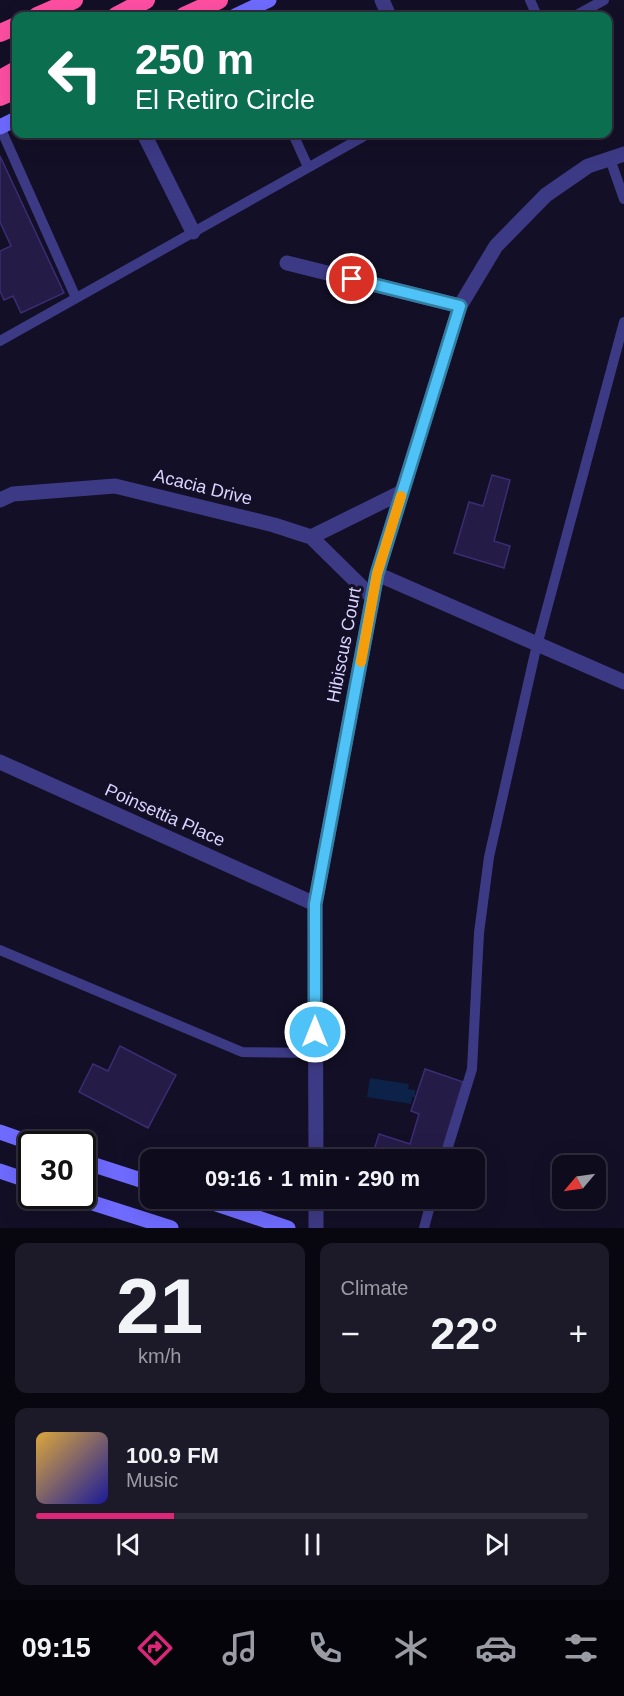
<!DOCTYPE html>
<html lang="en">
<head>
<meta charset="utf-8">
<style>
  body { margin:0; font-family:Helvetica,sans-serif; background:#1c1929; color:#f1f3f6; height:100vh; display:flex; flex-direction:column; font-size:22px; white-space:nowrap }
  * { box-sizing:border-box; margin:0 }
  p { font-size:20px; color:#9b9ba3 }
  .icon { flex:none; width:33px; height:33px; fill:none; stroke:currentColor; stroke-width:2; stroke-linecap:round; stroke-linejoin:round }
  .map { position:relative; height:1228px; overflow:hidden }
  .panel { display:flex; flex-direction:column; gap:15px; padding:15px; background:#08060f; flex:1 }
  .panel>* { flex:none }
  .top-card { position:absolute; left:12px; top:12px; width:600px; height:126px; border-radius:12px; box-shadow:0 6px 24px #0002,0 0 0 2px #2e2b3b; background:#0b6e4f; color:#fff; overflow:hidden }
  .needle { width:39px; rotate:241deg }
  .tools { position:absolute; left:552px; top:1155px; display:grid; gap:12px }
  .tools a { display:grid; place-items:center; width:54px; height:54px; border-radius:12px; background:#0e0b1c; box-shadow:0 6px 24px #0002,0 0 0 2px #2e2b3b; font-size:30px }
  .speed { position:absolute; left:18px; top:1131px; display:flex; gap:12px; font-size:30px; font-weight:700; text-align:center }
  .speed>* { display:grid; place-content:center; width:78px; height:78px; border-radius:50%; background:#0e0b1c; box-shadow:0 6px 24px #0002,0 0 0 2px #2e2b3b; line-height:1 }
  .speed .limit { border:3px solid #111; border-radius:9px; background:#fff; color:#111 }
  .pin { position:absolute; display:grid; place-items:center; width:51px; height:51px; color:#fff; margin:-26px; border:3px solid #fff; border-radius:50%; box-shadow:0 2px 6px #0007 }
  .me { position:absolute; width:66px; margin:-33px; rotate:0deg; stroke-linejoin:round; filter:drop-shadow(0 0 4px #0008) }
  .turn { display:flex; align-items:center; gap:21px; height:126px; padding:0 24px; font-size:27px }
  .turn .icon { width:78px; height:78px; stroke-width:2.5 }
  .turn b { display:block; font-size:42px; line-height:51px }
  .big { font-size:45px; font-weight:700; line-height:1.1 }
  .panel .card { flex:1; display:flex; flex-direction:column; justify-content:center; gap:9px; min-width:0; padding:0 21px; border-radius:12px; background:#1c1929 }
  .panel .dial { align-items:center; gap:0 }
  .dial b { font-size:78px; line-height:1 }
  .song { display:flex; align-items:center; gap:18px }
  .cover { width:72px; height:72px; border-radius:9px; background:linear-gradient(135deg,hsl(40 70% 55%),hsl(240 70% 35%)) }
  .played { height:6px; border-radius:3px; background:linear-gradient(90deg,#db2777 25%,#2e2b3b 25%) }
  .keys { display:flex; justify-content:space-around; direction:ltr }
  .heat { display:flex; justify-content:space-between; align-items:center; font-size:33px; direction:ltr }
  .panel .tiles { flex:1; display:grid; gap:15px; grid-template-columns:1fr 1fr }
  .card:last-child { grid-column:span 2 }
  .trip { position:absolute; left:140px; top:1149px; width:345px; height:60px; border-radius:12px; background:#0e0b1c; box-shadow:0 6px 24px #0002,0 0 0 2px #2e2b3b; font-weight:700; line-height:60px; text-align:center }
  .tab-bar { display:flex; height:96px; justify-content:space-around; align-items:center; background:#06040b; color:#9b9ba3 }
  .tab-bar .icon { width:42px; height:42px }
  .tab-bar .selected { color:#db2777 }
  .tab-bar b { font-size:27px; color:#f1f3f6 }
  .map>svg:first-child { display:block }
</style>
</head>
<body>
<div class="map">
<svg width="624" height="1228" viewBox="0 0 624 1228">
  <rect width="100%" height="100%" fill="#130f26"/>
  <path fill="#0c2248" d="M 370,1078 L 409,1084 L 408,1089 L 415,1090 L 415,1097 L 412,1097 L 411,1104 L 367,1097 Z"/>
  <path fill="#241b47" stroke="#3b2d73" stroke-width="1.5" d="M 0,156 L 64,293 L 21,313 L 13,296 L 4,300 L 0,291 L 0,251 L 11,246 L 0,222 Z
    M 492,475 L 510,480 L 494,541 L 510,546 L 504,568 L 454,553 L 469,502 L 483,506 Z
    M 120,1046 L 176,1075 L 148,1128 L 79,1092 L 93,1064 L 108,1071 Z
    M 425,1069 L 463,1082 L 439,1160 L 371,1160 L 379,1134 L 410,1144 L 419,1114 L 411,1111 Z"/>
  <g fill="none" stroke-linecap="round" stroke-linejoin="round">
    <path stroke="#3d3a85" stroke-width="10" d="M 530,0 L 537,16
      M 575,16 L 604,0
      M 0,127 L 76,298
      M 293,134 L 308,167
      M 610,159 L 624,199
      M 0,341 L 368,134
      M 0,950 L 242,1052 L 315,1053
      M 444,1160 L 472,1069 L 479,933 L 489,857 L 535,653 L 624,322
      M 424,1228 L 432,1198"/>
    <path stroke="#3d3a85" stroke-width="15" d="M 382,0 L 389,16
      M 144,134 L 193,232
      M 287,263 L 460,306
      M 0,500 L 13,494 L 115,486 L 274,525 L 311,537 L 373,598
      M 311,537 L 402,492
      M 377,574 L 624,682
      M 0,762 L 315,904
      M 316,1160 L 315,904 L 377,574 L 402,492 L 460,306 L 496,246 L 546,195 L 588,166 L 624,154
      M 316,1198 L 316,1228"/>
    <path stroke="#6f6bff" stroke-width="15" d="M 235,16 L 269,0
      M 0,127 L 16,119
      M 0,1132 L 34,1144
      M 82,1161 L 150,1183
      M 0,1171 L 32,1182
      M 71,1196 L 171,1228
      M 198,1198 L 288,1228"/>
    <path stroke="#ff4fa3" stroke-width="18" d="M 37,16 L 74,0
      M 116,16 L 146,0
      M 184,16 L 219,0
      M 0,33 L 16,26
      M 0,79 L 16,70
      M 0,97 L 16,90"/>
  </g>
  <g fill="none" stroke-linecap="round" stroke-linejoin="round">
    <defs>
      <path id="route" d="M 315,1032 L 315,904 L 377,574 L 460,306 L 352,279"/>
    </defs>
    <use href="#route" stroke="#337fa1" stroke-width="15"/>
    <use href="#route" stroke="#4fc3f7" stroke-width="10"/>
    <path stroke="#f59e0b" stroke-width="10" d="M 361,662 L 377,574 L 401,496"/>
  </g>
  <g text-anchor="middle" stroke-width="6" stroke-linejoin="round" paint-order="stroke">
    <g font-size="18" fill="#d9d4ff" stroke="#130f26">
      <text transform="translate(203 487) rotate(14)" y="6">Acacia Drive</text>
      <text transform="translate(344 645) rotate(-79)" y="6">Hibiscus Court</text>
      <text transform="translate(165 815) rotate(24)" y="6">Poinsettia Place</text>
    </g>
  </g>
</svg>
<div class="tools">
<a><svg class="needle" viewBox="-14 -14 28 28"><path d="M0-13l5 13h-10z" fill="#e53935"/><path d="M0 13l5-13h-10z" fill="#9b9ba3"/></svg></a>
</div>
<div class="speed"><div class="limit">30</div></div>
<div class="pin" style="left:352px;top:279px;background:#d93025"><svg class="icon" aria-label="arrive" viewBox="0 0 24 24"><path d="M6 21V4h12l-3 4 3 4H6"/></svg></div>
<svg class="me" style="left:315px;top:1032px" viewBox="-20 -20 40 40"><circle r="17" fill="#4fc3f7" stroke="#fff" stroke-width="3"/><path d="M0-11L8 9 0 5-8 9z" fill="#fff"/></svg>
<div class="trip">09:16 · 1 min · 290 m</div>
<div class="top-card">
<div class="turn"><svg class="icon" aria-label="left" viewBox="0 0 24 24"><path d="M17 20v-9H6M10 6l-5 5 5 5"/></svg><div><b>250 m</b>El Retiro Circle</div></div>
</div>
</div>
<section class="panel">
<div class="tiles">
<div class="card dial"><b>21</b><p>km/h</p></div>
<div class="card"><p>Climate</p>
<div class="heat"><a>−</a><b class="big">22°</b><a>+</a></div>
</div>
<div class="card">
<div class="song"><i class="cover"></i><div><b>100.9 FM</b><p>Music</p></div></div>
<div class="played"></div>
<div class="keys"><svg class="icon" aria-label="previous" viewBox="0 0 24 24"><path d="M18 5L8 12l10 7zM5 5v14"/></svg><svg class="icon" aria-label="pause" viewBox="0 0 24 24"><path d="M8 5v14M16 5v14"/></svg><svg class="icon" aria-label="next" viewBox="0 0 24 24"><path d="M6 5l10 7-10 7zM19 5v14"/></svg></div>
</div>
</div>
</section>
<nav class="tab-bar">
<b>09:15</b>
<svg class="icon selected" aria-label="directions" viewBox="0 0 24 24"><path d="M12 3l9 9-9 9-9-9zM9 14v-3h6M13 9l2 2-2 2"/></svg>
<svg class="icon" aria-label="music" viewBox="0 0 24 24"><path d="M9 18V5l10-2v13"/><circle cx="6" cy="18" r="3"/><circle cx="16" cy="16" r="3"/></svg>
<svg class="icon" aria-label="phone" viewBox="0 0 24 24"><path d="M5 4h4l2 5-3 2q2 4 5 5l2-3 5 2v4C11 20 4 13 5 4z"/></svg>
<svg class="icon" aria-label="climate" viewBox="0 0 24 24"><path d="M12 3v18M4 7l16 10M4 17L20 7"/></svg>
<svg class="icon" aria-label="car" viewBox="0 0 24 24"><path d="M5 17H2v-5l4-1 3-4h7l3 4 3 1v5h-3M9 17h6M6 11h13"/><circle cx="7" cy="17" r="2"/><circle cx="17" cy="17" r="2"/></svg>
<svg class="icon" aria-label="filters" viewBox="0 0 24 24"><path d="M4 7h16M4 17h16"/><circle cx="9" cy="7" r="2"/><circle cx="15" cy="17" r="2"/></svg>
</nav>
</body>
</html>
